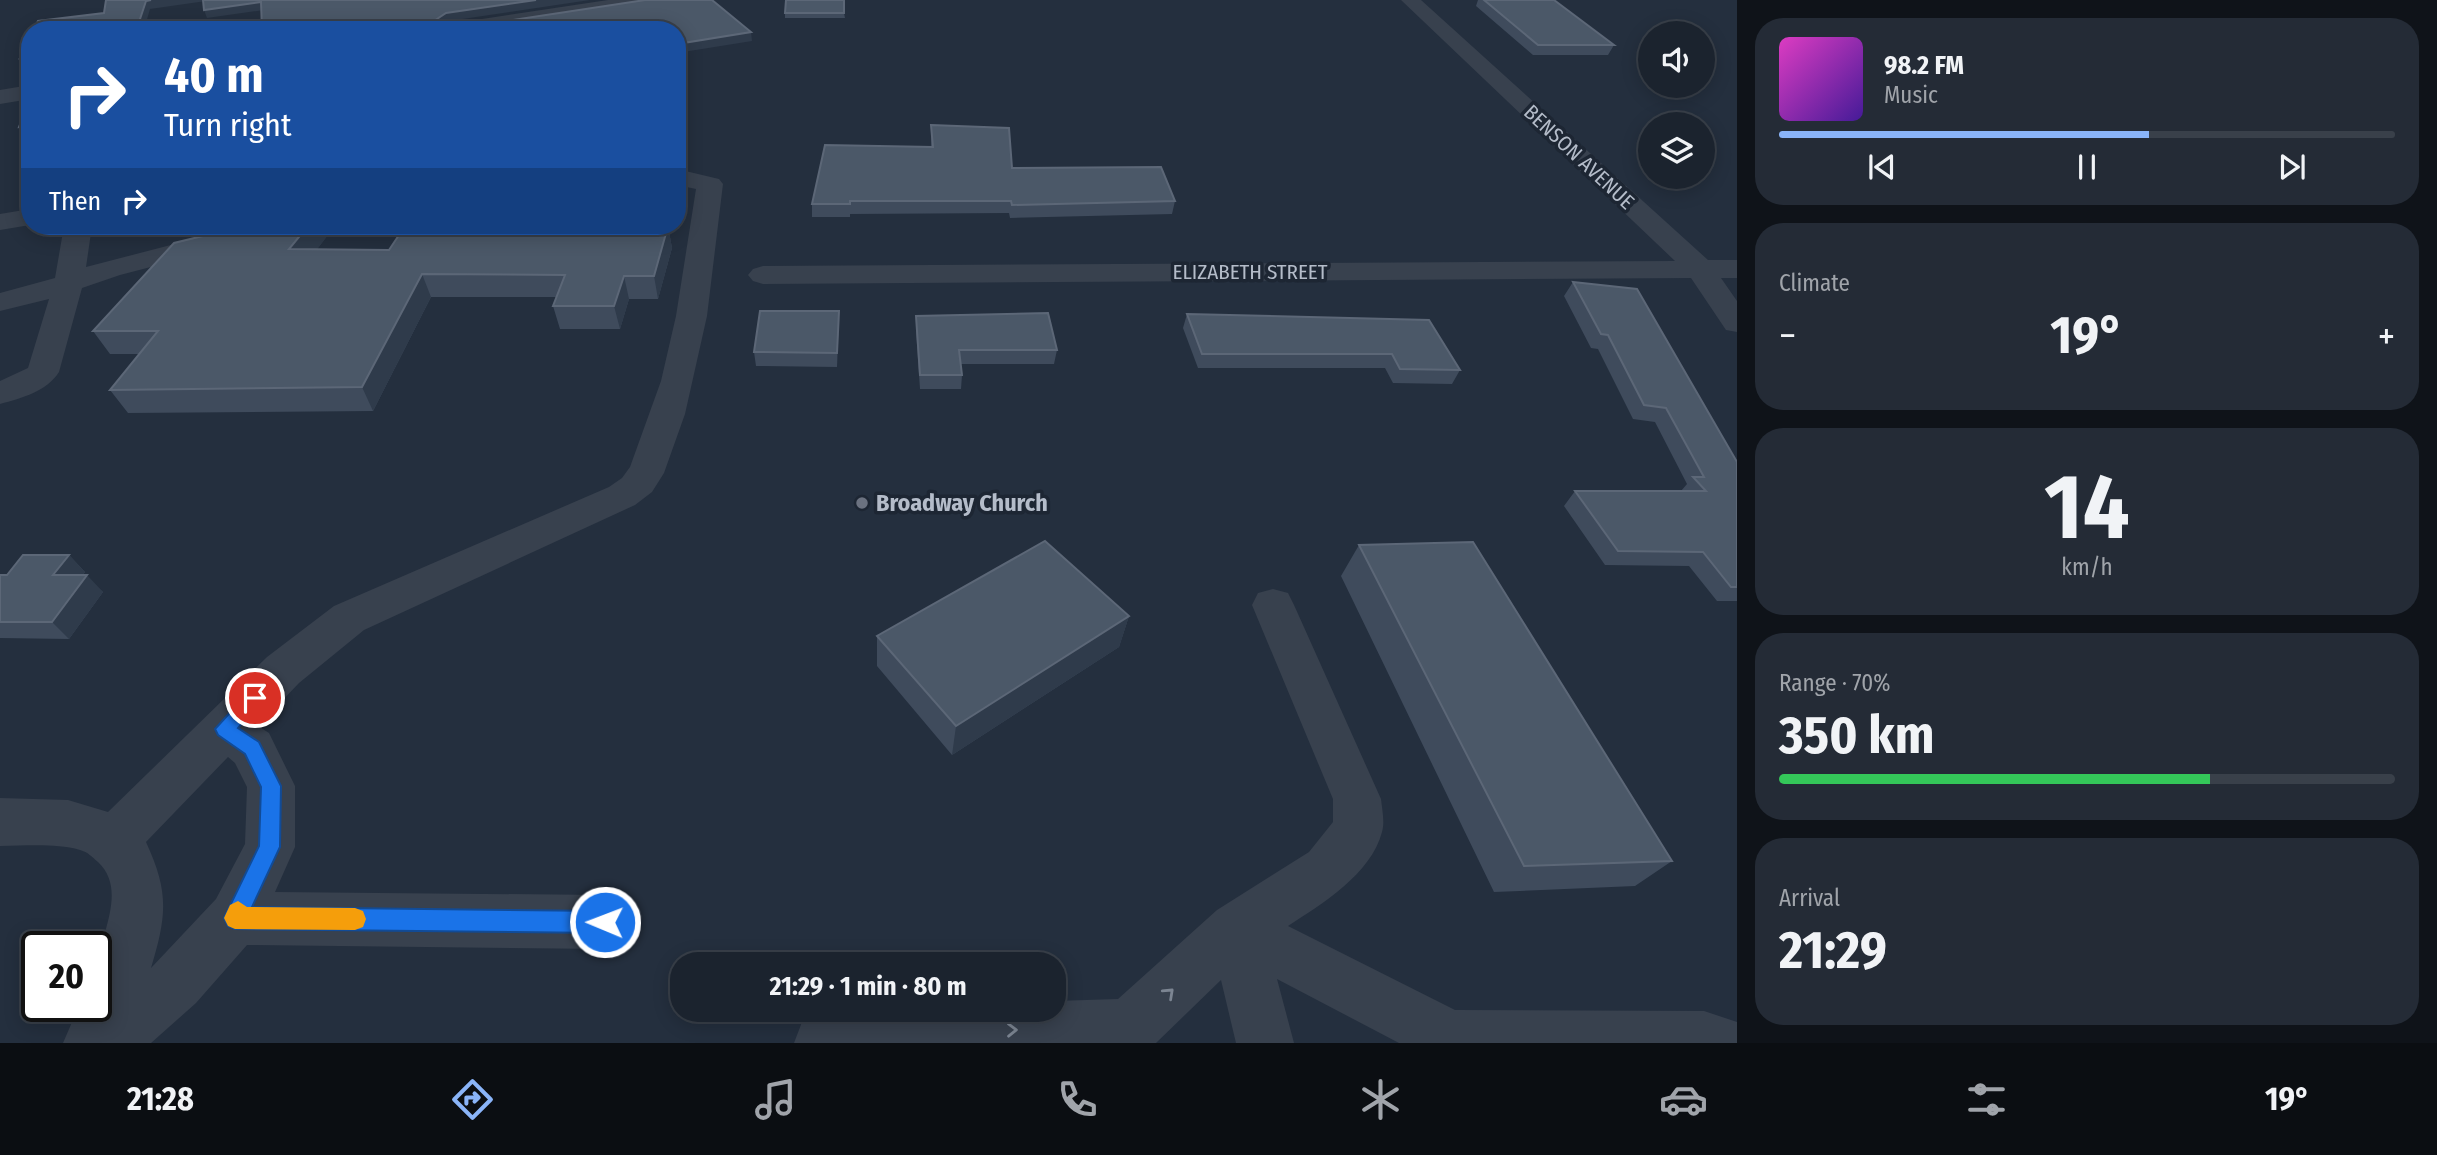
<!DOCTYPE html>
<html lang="en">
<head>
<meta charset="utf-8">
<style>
  body { margin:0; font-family:"Fira Sans Condensed",sans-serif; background:#242b36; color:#f1f3f6; height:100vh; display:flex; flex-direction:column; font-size:26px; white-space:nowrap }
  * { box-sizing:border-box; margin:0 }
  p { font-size:23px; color:#a0a4aa }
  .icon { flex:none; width:38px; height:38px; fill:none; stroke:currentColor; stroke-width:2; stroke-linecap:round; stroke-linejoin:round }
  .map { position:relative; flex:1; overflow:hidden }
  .details { display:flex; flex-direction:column; gap:18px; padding:18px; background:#0f1319; width:700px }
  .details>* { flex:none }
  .banner { position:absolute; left:21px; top:21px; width:665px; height:214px; border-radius:28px; box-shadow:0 4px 18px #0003,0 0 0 2px #39404a; background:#1a4fa0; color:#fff; overflow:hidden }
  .fabs { position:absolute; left:1638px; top:21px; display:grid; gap:14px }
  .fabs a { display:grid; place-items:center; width:77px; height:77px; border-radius:50%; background:#1b232e; box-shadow:0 4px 18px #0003,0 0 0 2px #39404a; font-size:35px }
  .speed { position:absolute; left:21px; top:931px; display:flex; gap:14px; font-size:35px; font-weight:700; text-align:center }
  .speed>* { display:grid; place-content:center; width:91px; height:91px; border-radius:50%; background:#1b232e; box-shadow:0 4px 18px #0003,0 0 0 2px #39404a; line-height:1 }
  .speed .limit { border:4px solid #111; border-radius:10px; background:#fff; color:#111 }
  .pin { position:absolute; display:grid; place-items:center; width:60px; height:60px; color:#fff; margin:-30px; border:4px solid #fff; border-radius:50%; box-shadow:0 2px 7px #0007 }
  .me { position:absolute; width:77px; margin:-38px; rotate:271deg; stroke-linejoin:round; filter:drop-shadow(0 0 5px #0008) }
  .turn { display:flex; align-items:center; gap:24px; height:147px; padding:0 28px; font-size:32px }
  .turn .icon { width:91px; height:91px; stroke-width:2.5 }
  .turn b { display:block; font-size:49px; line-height:60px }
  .then { display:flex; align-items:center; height:66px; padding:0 28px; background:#0003; gap:14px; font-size:26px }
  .big { font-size:52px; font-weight:700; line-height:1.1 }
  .details .widget { flex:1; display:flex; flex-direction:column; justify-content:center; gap:10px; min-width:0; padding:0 24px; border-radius:28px; background:#242b36 }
  .details .dial { align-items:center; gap:0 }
  .dial b { font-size:91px; line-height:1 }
  .song { display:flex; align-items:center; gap:21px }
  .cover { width:84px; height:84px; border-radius:10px; background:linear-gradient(135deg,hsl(310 70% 55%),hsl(260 70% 35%)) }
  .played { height:7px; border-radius:4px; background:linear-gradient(90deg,#8ab4f8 60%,#39404a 60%) }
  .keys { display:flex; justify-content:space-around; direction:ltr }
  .heat { display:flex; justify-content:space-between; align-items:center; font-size:38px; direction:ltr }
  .charge { height:10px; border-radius:5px; background:linear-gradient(90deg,#34c759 70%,#39404a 0) }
  .trip { position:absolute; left:670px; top:952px; width:396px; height:70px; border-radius:28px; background:#1b232e; box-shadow:0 4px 18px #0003,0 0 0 2px #39404a; font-weight:700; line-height:70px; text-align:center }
  .tabs { display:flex; height:112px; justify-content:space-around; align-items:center; background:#0b0e12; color:#a0a4aa }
  .tabs .icon { width:49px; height:49px }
  .tabs .active { color:#8ab4f8 }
  .tabs b { font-size:32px; color:#f1f3f6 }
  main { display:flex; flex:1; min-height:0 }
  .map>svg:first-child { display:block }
</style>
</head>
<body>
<main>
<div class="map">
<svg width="1737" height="1043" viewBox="0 0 1737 1043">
  <rect width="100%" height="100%" fill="#242f3e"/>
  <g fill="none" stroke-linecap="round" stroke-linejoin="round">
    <path fill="#38414e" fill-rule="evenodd" d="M 608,0 L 654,0 L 645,6 L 489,30 L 439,30 L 449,24 Z
      M 1401,0 L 1421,0 L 1708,260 L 1737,260 L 1737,278 L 1721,278 L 1737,301 L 1737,332 L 1726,330 L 1691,278 L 763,284 L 753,281 L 748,275 L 753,269 L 763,266 L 1675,261 Z
      M 30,85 L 30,99 L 0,104 L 0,90 Z
      M 677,169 L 719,179 L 723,184 L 707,316 L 685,414 L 664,473 L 652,492 L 635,505 L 364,630 L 299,683 L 258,726 L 269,733 L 295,786 L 295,847 L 275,892 L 605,895 L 624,903 L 632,922 L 624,941 L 605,949 L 247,945 L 196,1003 L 151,1043 L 63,1043 L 79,1006 L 96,1006 C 96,994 95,981 96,969 C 100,935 128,890 98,862 C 92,857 88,852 80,850 C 55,843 26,846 0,846 L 0,798 L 68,800 L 108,812 L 267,657 L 334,606 L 609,487 L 622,478 L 630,467 L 661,381 L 676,316 L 696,189 L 677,185 ZM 228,757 L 235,763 L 247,787 L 245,844 L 216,899 L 151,968 C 167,915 169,892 146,842 Z
      M 30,209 L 30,225 L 0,230 L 0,214 Z
      M 64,226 L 92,226 L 86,267 L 244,226 L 289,226 L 285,232 L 120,275 L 82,288 L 59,372 C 47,391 22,398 0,404 L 0,381 L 28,368 L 49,299 L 0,311 L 0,293 L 55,278 Z
      M 1273,589 L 1288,593 L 1294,605 L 1381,799 C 1382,809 1385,822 1382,832 C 1371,874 1322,904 1288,926 L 1455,1010 L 1704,1011 L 1737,1022 L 1737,1043 L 1399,1043 L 1277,979 L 1294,1043 L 1236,1043 L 1221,980 L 1156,1043 L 794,1043 L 802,1022 L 840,1010 L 1054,1010 L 1054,1001 L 1118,999 L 1217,910 L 1309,852 L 1333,822 L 1333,799 L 1252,605 L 1258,593 Z"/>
  </g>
  <path fill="#3f4b5c" d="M 1478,0 L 1554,0 L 1614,45 L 1608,55 L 1533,55 L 1476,6 Z
    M 785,13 L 844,13 L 845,18 L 785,18 Z
    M 931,125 L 1012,168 L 1175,201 L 1172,214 L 1010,218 L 1009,213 L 850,214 L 850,217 L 812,217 L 812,204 L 931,147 Z
    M 668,226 L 672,248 L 658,299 L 629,299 L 620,329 L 560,329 L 553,306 L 556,297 L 431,297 L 373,411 L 128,413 L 110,390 L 139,354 L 110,354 L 93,331 L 334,227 L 317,249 L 389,250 Z
    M 1573,282 L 1737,462 L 1737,601 L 1717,601 L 1689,566 L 1605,565 L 1564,506 L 1575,491 L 1681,491 L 1687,484 L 1655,422 L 1633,419 L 1598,349 L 1591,348 L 1564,296 Z
    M 839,311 L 837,367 L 756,366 L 754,352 Z
    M 1187,314 L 1429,320 L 1460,370 L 1452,384 L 1393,383 L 1385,368 L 1198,368 L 1183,328 Z
    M 916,316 L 1057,350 L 1054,364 L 961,364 L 962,375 L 961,389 L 920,389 L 916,330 Z
    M 1359,545 L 1672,861 L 1635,886 L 1494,892 L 1341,576 Z
    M 69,555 L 85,572 L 83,575 L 103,592 L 69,639 L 0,638 L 0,575 L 7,575 Z
    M 1129,616 L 1119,647 L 952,755 L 877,666 L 877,636 Z"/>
  <path fill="#2f3b4b" d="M 151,0 L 206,0 L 206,1 L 150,9 L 144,30 L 116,30 L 116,27 L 146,1 Z
    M 536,0 L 590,0 L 449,21 L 436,30 L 434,21 L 446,13 Z
    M 261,2 L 264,10 L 207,18 L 204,10 Z
    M 751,32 L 752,41 L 677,53 L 677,44 Z
    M 30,56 L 30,65 L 26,66 L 20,58 Z
    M 30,126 L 30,136 L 25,136 L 19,127 Z
    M 308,226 L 333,226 L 334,227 L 300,272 L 289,249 Z
    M 668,226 L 672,248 L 658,299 L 654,276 Z
    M 422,274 L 431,297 L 373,411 L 362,387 Z
    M 624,276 L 629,299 L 620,329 L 614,306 Z
    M 839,311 L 839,325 L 837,367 L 837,353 Z
    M 69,555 L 85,572 L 70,592 L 53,575 Z
    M 87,575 L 103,592 L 69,639 L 52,622 Z
    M 1129,616 L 1119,647 L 952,755 L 956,726 Z"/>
  <path fill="#4b5868" stroke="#5c6777" stroke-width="2" d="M 106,0 L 151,0 L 146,1 L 138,25 L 116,27 L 116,30 L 34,30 L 38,21 L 104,13 Z
    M 203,0 L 536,0 L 446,13 L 434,21 L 436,24 L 487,24 L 645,0 L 712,0 L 751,32 L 677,44 L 677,30 L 262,30 L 261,2 L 204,10 Z
    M 786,0 L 844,0 L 844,13 L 785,13 Z
    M 1484,0 L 1554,0 L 1614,45 L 1538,45 Z
    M 30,38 L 30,56 L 20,58 Z
    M 30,98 L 30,126 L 19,127 Z
    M 931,125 L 1009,128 L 1012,168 L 1161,167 L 1175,201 L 1012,205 L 1011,201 L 850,201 L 850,204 L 812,204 L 825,145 L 933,147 Z
    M 244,226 L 308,226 L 289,249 L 389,250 L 405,226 L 668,226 L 654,276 L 624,276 L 614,306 L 553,306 L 565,275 L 422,274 L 362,387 L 110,390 L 158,331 L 93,331 L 174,243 Z
    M 1573,282 L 1637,289 L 1737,462 L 1737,587 L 1731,587 L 1703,552 L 1618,551 L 1575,491 L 1706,491 L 1693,477 L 1704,477 L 1666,408 L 1644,405 L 1608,335 L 1601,334 Z
    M 760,311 L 839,311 L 837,353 L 754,352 Z
    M 1048,313 L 1057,350 L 959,350 L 962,375 L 920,375 L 916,316 Z
    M 1187,314 L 1429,320 L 1460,370 L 1400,369 L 1392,354 L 1202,354 Z
    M 1045,541 L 1129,616 L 956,726 L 877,636 Z
    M 1473,542 L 1672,861 L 1524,866 L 1359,545 Z
    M 23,555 L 69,555 L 53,575 L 87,575 L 52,622 L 0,622 L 0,575 L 7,575 Z"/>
  <defs><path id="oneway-chevron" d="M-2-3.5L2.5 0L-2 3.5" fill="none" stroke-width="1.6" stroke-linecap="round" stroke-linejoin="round" transform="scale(1.75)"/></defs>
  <g stroke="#7c8592">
    <use href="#oneway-chevron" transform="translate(1169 993) rotate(-43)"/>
    <use href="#oneway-chevron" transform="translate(1012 1030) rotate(-1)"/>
  </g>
  <path fill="#1a73e8" stroke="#114b97" stroke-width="2" d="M 255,690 L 262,693 L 264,698 L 238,728 L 259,742 L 281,786 L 280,847 L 252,907 L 605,911 L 613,914 L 616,922 L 613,930 L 605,933 L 235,929 L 228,926 L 224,918 L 259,846 L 261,787 L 245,754 L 218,735 L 215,729 L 248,693 Z"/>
  <path fill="#f59e0b" d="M 238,901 L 247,907 L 355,908 L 363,911 L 366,919 L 363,927 L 355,930 L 235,929 L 228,926 L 224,918 L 230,905 Z"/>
  <circle fill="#6b7280" stroke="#1d2633" stroke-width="2.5" cx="862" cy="503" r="7"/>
  <g text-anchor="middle" stroke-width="7" stroke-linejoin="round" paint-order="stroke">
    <g font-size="21" fill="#b4bcc9" stroke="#1d2633">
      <text transform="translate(1579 157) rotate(43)" y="7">BENSON AVENUE</text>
      <text x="1250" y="279">ELIZABETH STREET</text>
    </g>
    <g font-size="24" font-weight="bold" fill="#b4bcc9" stroke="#1d2633" text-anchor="start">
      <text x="876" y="511">Broadway Church</text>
    </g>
  </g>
</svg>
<div class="fabs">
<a><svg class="icon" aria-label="sound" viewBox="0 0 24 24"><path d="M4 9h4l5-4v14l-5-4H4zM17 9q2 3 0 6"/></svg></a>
<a><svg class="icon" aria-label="layers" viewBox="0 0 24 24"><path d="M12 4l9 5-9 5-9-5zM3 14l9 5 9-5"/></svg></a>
</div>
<div class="speed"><div class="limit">20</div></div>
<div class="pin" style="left:255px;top:698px;background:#d93025"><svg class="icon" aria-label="arrive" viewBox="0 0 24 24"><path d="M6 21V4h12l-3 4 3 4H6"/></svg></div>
<svg class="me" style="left:605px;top:922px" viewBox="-20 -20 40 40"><circle r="17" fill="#1a73e8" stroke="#fff" stroke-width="3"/><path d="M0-11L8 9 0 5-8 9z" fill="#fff"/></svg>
<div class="trip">21:29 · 1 min · 80 m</div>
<div class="banner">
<div class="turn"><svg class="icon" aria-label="right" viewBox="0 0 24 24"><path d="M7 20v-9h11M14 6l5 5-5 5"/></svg><div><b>40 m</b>Turn right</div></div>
<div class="then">Then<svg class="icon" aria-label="right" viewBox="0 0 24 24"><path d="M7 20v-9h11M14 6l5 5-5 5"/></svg></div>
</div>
</div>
<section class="details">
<div class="widget">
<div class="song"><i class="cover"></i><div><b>98.2 FM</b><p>Music</p></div></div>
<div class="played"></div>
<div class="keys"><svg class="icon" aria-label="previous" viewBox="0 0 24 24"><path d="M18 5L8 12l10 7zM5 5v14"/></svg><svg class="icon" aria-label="pause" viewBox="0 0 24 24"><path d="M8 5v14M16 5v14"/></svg><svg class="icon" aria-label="next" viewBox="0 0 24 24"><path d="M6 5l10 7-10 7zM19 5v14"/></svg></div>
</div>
<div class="widget"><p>Climate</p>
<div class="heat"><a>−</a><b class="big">19°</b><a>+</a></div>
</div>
<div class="widget dial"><b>14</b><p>km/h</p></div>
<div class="widget"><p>Range · 70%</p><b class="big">350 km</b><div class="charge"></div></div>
<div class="widget"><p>Arrival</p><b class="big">21:29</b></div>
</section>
</main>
<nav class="tabs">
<b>21:28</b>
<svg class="icon active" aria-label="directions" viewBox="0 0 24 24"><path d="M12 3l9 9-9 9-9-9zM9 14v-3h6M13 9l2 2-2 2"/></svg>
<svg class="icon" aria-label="music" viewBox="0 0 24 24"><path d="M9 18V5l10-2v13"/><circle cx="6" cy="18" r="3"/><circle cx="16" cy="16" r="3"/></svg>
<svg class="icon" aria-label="phone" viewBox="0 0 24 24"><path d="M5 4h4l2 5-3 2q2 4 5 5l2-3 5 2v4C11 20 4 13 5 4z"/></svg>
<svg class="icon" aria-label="climate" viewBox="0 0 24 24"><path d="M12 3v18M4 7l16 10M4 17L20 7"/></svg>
<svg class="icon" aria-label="car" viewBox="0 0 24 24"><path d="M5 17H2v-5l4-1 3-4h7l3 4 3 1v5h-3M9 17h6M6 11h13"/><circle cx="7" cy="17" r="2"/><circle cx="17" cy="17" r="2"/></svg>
<svg class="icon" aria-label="filters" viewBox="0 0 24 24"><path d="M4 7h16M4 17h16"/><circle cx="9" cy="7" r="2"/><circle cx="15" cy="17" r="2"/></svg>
<b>19°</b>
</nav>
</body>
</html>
